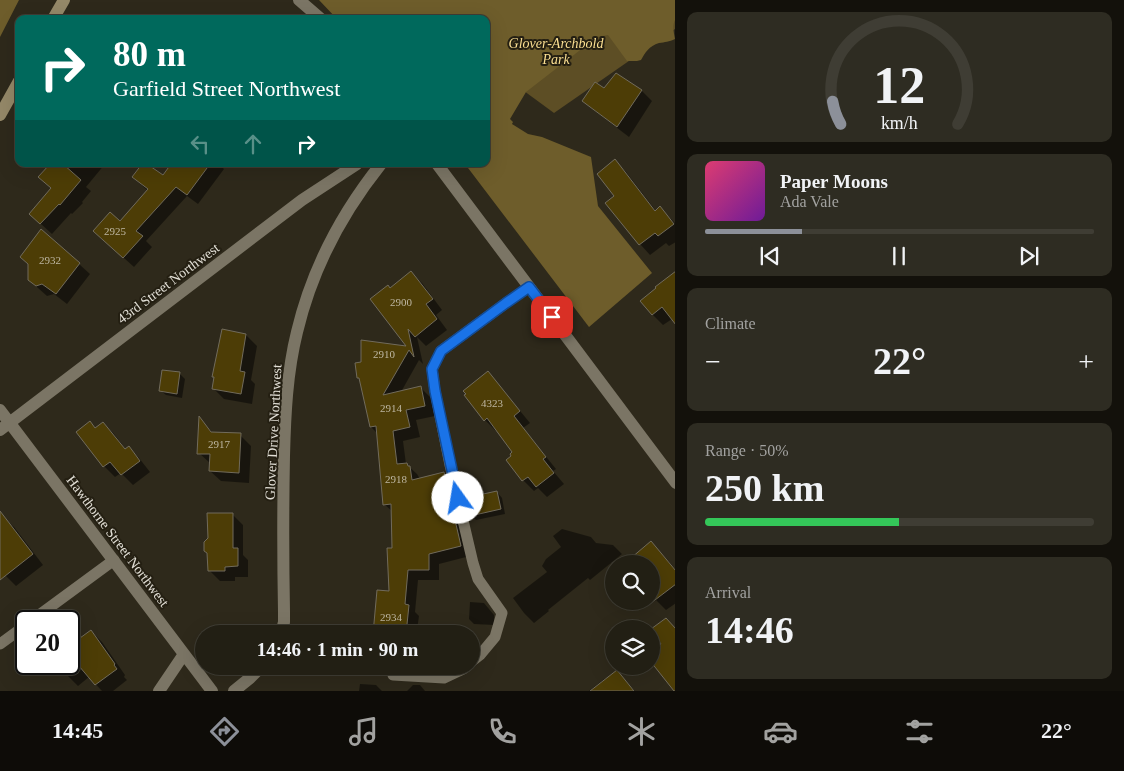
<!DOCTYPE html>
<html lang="en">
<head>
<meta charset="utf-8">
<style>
  body { margin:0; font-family:"Times New Roman",serif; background:#2e2c22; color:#f1f3f6; height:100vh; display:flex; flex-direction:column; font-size:19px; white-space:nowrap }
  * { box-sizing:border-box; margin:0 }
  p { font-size:16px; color:#a2a2a0 }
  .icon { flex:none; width:28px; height:28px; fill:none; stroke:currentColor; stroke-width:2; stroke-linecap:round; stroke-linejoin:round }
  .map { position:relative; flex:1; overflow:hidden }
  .side { display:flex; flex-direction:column; gap:12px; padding:12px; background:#13110b; width:449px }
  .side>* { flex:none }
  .guide { position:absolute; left:15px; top:15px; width:475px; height:152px; border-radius:10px; box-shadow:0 5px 20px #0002,0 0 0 1px #3f3d34; background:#00695c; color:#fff; overflow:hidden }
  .tools { position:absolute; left:605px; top:555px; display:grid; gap:10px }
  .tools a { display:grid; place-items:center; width:55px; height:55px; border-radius:50%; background:#221f14; box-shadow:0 5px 20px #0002,0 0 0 1px #3f3d34; font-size:25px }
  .speed { position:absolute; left:15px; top:610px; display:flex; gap:10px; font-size:25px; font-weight:700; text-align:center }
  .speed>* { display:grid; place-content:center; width:65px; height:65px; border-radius:50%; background:#221f14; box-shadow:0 5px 20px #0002,0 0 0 1px #3f3d34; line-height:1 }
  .speed .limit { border:2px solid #111; border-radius:8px; background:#fff; color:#111 }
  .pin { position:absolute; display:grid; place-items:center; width:42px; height:42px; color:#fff; margin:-21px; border-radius:10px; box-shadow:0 2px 8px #0006 }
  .me { position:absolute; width:55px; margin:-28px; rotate:347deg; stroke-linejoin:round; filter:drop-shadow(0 0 4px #0008) }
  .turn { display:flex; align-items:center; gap:18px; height:105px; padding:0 15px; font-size:22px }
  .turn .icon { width:65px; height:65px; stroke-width:2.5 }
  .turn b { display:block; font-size:35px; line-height:42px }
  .lanes { display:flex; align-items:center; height:48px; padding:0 15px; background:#0003; justify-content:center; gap:25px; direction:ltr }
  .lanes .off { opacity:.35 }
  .big { font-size:38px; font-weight:700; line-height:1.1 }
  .side .card { flex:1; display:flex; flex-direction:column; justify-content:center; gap:8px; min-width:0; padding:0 18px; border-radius:10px; background:#2e2c22 }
  .side .dial { align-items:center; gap:0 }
  .dial svg { height:130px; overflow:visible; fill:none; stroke:#3f3d34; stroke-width:7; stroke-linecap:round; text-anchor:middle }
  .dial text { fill:#f1f3f6; stroke:none }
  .song { display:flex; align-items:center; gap:15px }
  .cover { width:60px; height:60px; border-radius:8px; background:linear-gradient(135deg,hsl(340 70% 55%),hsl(280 70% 35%)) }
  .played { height:5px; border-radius:2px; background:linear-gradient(90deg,#8c9099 25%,#3f3d34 25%) }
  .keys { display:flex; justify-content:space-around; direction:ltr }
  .heat { display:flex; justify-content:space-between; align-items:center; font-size:28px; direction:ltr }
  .charge { height:8px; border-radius:4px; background:linear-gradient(90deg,#34c759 50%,#3f3d34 0) }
  .trip { position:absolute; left:195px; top:625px; width:285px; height:50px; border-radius:25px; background:#221f14; box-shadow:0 5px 20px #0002,0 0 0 1px #3f3d34; font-weight:700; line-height:50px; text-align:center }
  .menu { display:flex; height:80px; justify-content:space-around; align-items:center; background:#0e0c08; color:#a2a2a0 }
  .menu .icon { width:35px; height:35px }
  .menu .current { color:#8c9099 }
  .menu b { font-size:22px; color:#f1f3f6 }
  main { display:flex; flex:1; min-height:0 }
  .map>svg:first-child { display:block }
</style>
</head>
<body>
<main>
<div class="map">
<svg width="676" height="691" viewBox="0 0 676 691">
  <rect width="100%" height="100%" fill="#2e291b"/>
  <path fill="#5d4e25" d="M 675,0 L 675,29 L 554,113 L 486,63 L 486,19 Z"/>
  <path fill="#6e5d2b" d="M 0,0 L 19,0 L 0,37 Z
    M 319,0 L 675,0 L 675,20 C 672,26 674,33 675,39 C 669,42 665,42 659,43 C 649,46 645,53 641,60 L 637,61 L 627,61 L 608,35 L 597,37 L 526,92 L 510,119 L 513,122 L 512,124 L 528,134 L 542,137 L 591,157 L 598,206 L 652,273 L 589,327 L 465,164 L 486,164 L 486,19 L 337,19 Z"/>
  <path fill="#0007" d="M 604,90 L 641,90 L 652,101 L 629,137 L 595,111 L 584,101 Z
    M 615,161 L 626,172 L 656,211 L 660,208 L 676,224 L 676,242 L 669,246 L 666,243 L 650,255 L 640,244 L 616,196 Z
    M 51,164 L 105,164 L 86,187 L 91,191 L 82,202 L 83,203 L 72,214 L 71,213 L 52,234 L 30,214 L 52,189 L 40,177 Z
    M 143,164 L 145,164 L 163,177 L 173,164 L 219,164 L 224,169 L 198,204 L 187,196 L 146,241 L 152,247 L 134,267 L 105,241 L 148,191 L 133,177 Z
    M 79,264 L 90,274 L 67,304 L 54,294 L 47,296 L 29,280 Z
    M 411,273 L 422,283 L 442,310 L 436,315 L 447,330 L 426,346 L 417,337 L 423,364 L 419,360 L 401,392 L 421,388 L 431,398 L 435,416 L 416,420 L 420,437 L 403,441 L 406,464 L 417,474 L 420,479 L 444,474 L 454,484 L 470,556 L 439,564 L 439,580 L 418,580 L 415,612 L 419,616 L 417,630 L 421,634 L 374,634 L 390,593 L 394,549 L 393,512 L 384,504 L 378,434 L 371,427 L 360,379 L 358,377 L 409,348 L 390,289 Z
    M 669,278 L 672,319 L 663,325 L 653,315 L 642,301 Z
    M 246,335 L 257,346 L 251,380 L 255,384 L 252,404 L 224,399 L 213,388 L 215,378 L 213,376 Z
    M 163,371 L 180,374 L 185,379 L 182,398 L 166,395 L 160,390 Z
    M 488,373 L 498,384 L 530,423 L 523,428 L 556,469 L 553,471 L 564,484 L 547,497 L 538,488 L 534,491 L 523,480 L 507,460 L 513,456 L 514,452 L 497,430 L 496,431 L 485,420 Z
    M 200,419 L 213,433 L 240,435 L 251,446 L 249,483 L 221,481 L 210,471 L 211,464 L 199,453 Z
    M 90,423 L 96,429 L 103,423 L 114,434 L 126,450 L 129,448 L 139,458 L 150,472 L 133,485 L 121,473 L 115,477 L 104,466 L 78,433 Z
    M 497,492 L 502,498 L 505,514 L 476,520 L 471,515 Z
    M 232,514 L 243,525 L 243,555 L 248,560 L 248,577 L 235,577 L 235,581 L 220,581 L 209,570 Z
    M 3,517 L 14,527 L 43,565 L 16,586 L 5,575 L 0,578 L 0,520 Z
    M 562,529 L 591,537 L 596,543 L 613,545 L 622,554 L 590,580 L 588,578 L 548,610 L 549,611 L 534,623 L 524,613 L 513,598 L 547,572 L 542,566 L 546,559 L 561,547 L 553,536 Z
    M 652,544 L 662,554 L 676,570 L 676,603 L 666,610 L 656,600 L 655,601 L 651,597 Z
    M 470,602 L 484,603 L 494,615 L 494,625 L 474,624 L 469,619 Z
    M 91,631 L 102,642 L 125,675 L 124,677 L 127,680 L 113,691 L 102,691 L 89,677 L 78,686 L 67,675 L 58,664 L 69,664 L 69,636 L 76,642 Z
    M 617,672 L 635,691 L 589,691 L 603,680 L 606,678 L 607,680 Z
    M 360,684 L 376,685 L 382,691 L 359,691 Z
    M 413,685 L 420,685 L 425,691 L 407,691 Z"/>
  <path fill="#4d3d06" stroke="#716b5c" d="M 616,73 L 642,90 L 617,127 L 582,101 L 595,82 L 604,88 Z
    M 615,159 L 655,211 L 660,206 L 674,224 L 658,236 L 655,233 L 639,245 L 605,203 L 614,196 L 597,174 Z
    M 50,164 L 63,164 L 81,180 L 60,205 L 59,204 L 40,224 L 29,214 L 51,188 L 38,177 Z
    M 142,164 L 147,164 L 163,175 L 171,164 L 210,164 L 187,195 L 176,187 L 136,231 L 143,236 L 123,258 L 93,231 L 110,212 L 120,221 L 148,189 L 132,177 Z
    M 41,229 L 80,263 L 56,294 L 42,284 L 36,286 L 28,280 L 28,264 L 20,257 Z
    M 411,271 L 433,299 L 426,304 L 437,319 L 415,337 L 408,329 L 414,357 L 409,350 L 383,395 L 421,386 L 425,406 L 406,410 L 410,427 L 393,431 L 397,464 L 407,463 L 408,466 L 410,466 L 412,480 L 444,472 L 461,546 L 429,554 L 429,570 L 408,570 L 405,604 L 409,605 L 406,634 L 373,634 L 377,590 L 389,591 L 387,548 L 392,548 L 391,504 L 383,505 L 376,426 L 370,427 L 359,378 L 357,378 L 355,363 L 361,362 L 361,340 L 406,346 L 370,299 L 388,285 L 390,288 Z
    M 676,271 L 676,325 L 662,307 L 652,315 L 640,301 L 656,288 L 655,287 Z
    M 222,329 L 246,334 L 240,371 L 245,372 L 241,394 L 212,389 L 214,377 L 212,377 Z
    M 162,370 L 180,372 L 177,394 L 159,391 Z
    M 488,371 L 520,411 L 514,416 L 546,457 L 543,459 L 554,473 L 536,487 L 528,477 L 522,481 L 506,460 L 511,456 L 510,454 L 512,452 L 487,418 L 484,421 L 464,395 L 466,394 L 463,391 Z
    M 199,416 L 211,432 L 241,433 L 239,473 L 209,471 L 210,454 L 197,454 Z
    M 90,421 L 95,428 L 103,422 L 125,449 L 129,446 L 140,461 L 121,475 L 110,462 L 103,467 L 76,432 Z
    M 497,491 L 501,509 L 470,516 L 465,498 Z
    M 0,511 L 33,554 L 0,580 Z
    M 207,513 L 233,513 L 233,548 L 238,548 L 238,566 L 225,567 L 225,571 L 208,571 L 207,553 L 204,551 L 204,542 L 208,538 Z
    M 651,541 L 676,571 L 676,584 L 651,603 L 651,564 L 624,564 Z
    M 666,618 L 676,629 L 676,691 L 674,691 L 651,662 L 651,652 L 661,644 L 651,631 L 651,629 Z
    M 91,630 L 115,664 L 114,665 L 117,669 L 95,685 L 79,666 L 69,674 L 69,646 Z
    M 617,670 L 634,691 L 590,691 Z"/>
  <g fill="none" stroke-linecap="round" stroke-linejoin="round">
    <path stroke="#7b7565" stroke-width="11" d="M 31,621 L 114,560
      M 0,644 L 26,625
      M 471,662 L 480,655 L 495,637 L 502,613 L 478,579 L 473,563 L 450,465 L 435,391 L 432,369 L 441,351 L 506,303 L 529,287
      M 393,675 L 444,678 L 463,669 L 467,666"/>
    <path stroke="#7b7565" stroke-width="12" d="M 299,0 L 321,19
      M 437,164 L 676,483
      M 0,410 L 212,691
      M 0,430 L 302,200 L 357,164
      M 281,634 L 284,622 L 284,612 C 283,560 283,508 284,456 C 285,415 287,372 297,332 C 312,269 341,214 381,164
      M 159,691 L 184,654
      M 234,691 L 250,678 L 262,666"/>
    <path stroke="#948868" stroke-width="12" d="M 53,19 L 64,0
      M 0,115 L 19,81"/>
  </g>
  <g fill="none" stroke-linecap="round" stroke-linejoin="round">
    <defs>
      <path id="route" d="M 458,498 L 435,391 L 432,369 L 441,351 L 506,303 L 529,287 L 552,317"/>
    </defs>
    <use href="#route" stroke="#114b97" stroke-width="12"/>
    <use href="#route" stroke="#1a73e8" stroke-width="9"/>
  </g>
  <g text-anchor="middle" stroke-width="4" stroke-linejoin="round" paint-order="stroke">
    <g font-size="11" fill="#bdb6a2">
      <text x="115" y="235">2925</text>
      <text x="50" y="264">2932</text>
      <text x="401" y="306">2900</text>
      <text x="384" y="358">2910</text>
      <text x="492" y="407">4323</text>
      <text x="391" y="412">2914</text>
      <text x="219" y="448">2917</text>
      <text x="396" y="483">2918</text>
      <text x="391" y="621">2934</text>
    </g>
    <g font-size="14" font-style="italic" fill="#fade91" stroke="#241f12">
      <text x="556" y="48">Glover-Archbold<tspan x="556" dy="16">Park</tspan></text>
    </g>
    <g font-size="14" fill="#e2dfd6" stroke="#241f12">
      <text transform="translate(168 283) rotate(-37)" y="5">43rd Street Northwest</text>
      <text transform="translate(273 432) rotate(-87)" y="5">Glover Drive Northwest</text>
      <text transform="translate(118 541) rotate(53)" y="5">Hawthorne Street Northwest</text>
    </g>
  </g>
</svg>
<div class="tools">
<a><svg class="icon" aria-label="search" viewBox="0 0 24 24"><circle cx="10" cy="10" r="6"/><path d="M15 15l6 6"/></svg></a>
<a><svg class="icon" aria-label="layers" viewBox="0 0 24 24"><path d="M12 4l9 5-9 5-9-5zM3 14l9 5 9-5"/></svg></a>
</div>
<div class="speed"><div class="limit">20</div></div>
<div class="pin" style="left:552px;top:317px;background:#d93025"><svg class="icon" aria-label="arrive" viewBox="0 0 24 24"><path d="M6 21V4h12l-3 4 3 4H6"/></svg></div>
<svg class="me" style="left:458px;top:498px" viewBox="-20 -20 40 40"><circle r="19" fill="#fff"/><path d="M0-13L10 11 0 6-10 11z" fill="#1a73e8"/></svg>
<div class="trip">14:46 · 1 min · 90 m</div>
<div class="guide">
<div class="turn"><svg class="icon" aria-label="right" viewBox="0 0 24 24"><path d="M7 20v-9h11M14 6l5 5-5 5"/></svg><div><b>80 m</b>Garfield Street Northwest</div></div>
<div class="lanes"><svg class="icon off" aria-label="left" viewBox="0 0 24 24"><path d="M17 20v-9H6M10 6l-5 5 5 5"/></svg><svg class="icon off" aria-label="ahead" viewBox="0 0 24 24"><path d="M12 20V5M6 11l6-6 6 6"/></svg><svg class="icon" aria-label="right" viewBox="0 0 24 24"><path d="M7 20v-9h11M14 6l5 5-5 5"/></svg></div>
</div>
</div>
<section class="side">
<div class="card dial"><svg viewBox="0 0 100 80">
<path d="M14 69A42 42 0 1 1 86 69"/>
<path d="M14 69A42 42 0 0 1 9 55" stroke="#8c9099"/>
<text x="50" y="56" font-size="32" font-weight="700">12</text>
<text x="50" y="72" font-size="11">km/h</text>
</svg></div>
<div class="card">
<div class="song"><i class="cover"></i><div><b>Paper Moons</b><p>Ada Vale</p></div></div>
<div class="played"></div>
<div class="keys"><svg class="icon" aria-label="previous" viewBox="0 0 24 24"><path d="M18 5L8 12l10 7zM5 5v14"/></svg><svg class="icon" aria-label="pause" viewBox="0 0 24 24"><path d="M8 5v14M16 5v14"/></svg><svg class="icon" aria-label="next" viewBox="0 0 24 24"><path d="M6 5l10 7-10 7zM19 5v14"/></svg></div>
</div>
<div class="card"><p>Climate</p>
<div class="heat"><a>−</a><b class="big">22°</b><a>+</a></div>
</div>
<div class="card"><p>Range · 50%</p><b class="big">250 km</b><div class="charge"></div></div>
<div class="card"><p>Arrival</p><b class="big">14:46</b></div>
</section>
</main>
<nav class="menu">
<b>14:45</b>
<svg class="icon current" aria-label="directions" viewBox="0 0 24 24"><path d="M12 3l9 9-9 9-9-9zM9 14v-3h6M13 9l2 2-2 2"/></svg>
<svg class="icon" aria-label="music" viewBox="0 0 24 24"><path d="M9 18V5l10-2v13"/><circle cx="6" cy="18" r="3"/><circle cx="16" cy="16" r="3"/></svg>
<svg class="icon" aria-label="phone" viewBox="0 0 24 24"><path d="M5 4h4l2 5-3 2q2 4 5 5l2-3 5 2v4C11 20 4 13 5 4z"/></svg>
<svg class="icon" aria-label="climate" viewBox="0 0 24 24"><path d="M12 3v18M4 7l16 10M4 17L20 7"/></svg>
<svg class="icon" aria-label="car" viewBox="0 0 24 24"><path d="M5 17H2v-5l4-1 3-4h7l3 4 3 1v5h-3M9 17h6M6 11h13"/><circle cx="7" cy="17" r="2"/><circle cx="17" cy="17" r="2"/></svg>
<svg class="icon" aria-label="filters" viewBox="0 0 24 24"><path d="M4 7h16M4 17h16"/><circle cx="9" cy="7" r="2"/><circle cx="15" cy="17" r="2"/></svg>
<b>22°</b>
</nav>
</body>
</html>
